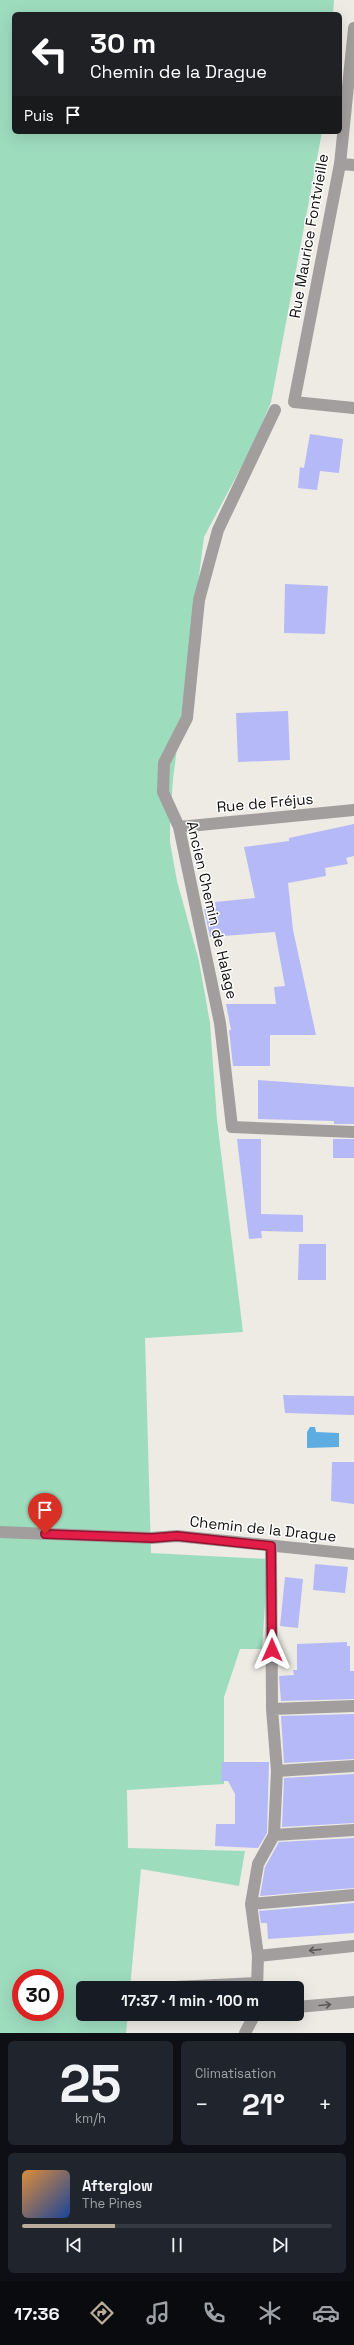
<!DOCTYPE html>
<html lang="fr">
<head>
<meta charset="utf-8">
<style>
  body { margin:0; font-family:"Space Grotesk",sans-serif; background:#20242c; color:#f1f3f6; height:100vh; display:flex; flex-direction:column; font-size:15px; white-space:nowrap }
  * { box-sizing:border-box; margin:0 }
  p { font-size:13px; color:#9ea1a6 }
  .icon { flex:none; width:22px; height:22px; fill:none; stroke:currentColor; stroke-width:2; stroke-linecap:round; stroke-linejoin:round }
  .map { position:relative; height:2033px; overflow:hidden }
  .details { display:flex; flex-direction:column; gap:8px; padding:8px; background:#0d0f14; flex:1 }
  .details>* { flex:none }
  .guide { position:absolute; left:12px; top:12px; width:330px; height:122px; border-radius:6px; box-shadow:0 4px 16px #0002; background:#202124; color:#fff; overflow:hidden }
  .speed { position:absolute; left:12px; top:1969px; display:flex; gap:8px; font-size:20px; font-weight:700; text-align:center }
  .speed>* { display:grid; place-content:center; width:52px; height:52px; border-radius:50%; background:#171b24; box-shadow:0 4px 16px #0002; line-height:1 }
  .speed .limit { border:6px solid #d22; background:#fff; color:#111 }
  .pin { position:absolute; display:grid; place-items:center; width:34px; height:34px; color:#fff; margin:-41px -17px; border-radius:50% 50% 50% 0; rotate:-45deg; box-shadow:0 0 4px #0007 }
  .pin .icon { rotate:45deg }
  .me { position:absolute; width:44px; margin:-22px; rotate:0deg; stroke-linejoin:round; filter:drop-shadow(0 0 3px #0008) }
  .turn { display:flex; align-items:center; gap:14px; height:84px; padding:0 12px; font-size:18px }
  .turn .icon { width:52px; height:52px; stroke-width:2.5 }
  .turn b { display:block; font-size:28px; line-height:34px }
  .then { display:flex; align-items:center; height:38px; padding:0 12px; background:#0003; gap:8px; font-size:15px }
  .big { font-size:30px; font-weight:700; line-height:1.1 }
  .details .widget { flex:1; display:flex; flex-direction:column; justify-content:center; gap:6px; min-width:0; padding:0 14px; border-radius:6px; background:#20242c }
  .details .dial { align-items:center; gap:0 }
  .dial b { font-size:52px; line-height:1 }
  .song { display:flex; align-items:center; gap:12px }
  .cover { width:48px; height:48px; border-radius:6px; background:linear-gradient(135deg,hsl(30 70% 55%),hsl(220 70% 35%)) }
  .played { height:4px; border-radius:2px; background:linear-gradient(90deg,#baad9b 30%,#363941 30%) }
  .keys { display:flex; justify-content:space-around; direction:ltr }
  .heat { display:flex; justify-content:space-between; align-items:center; font-size:22px; direction:ltr }
  .details .tiles { flex:1; display:grid; gap:8px; grid-template-columns:1fr 1fr }
  .widget:last-child { grid-column:span 2 }
  .trip { position:absolute; left:76px; top:1981px; width:228px; height:40px; border-radius:6px; background:#171b24; box-shadow:0 4px 16px #0002; font-weight:700; line-height:40px; text-align:center }
  .menu { display:flex; height:64px; justify-content:space-around; align-items:center; background:#090b0e; color:#9ea1a6 }
  .menu .icon { width:28px; height:28px }
  .menu .current { color:#baad9b }
  .menu b { font-size:18px; color:#f1f3f6 }
  .map>svg:first-child { display:block }
</style>
</head>
<body>
<div class="map">
<svg width="354" height="2033" viewBox="0 0 354 2033">
  <rect width="100%" height="100%" fill="#edebe4"/>
  <path fill="#9edcbe" fill-rule="evenodd" d="M 0,0 L 334,0 L 333,14 L 14,14 L 14,132 L 322,132 L 271,402 L 254,443 L 204,537 L 173,779 L 170,820 L 170,842 L 177,881 L 199,961 L 210,1023 L 217,1120 L 243,1332 L 145,1338 L 151,1553 L 268,1559 L 262,1649 L 240,1649 L 224,1697 L 224,1784 L 127,1790 L 128,1848 L 245,1851 L 239,1886 L 141,1869 L 130,1988 L 83,1988 L 83,2014 L 128,2014 L 126,2033 L 0,2033 ZM 21,1978 L 55,1978 L 55,2012 L 21,2012 Z"/>
  <path fill="#5dade2" d="M 310,1427 L 315,1427 L 316,1432 L 339,1433 L 339,1447 L 307,1448 L 307,1432 Z"/>
  <path fill="#b5b9f7" d="M 310,434 L 343,439 L 339,473 L 320,471 L 317,490 L 298,488 L 300,467 L 304,468 Z
    M 285,584 L 328,586 L 325,634 L 284,633 Z
    M 288,711 L 290,760 L 238,762 L 236,713 Z
    M 354,824 L 354,856 L 346,858 L 348,864 L 325,868 L 326,876 L 288,883 L 293,930 L 316,1035 L 270,1035 L 270,1066 L 233,1066 L 229,1030 L 231,1030 L 226,1004 L 276,1004 L 274,987 L 285,986 L 275,932 L 210,937 L 204,909 L 216,908 L 215,902 L 255,898 L 244,847 L 289,841 L 289,838 Z
    M 258,1080 L 354,1087 L 354,1124 L 334,1124 L 334,1121 L 258,1119 Z
    M 237,1139 L 261,1139 L 261,1214 L 303,1215 L 303,1232 L 261,1231 L 262,1238 L 249,1239 Z
    M 333,1139 L 354,1139 L 354,1158 L 333,1158 Z
    M 299,1244 L 326,1244 L 326,1280 L 298,1280 Z
    M 283,1395 L 354,1396 L 354,1415 L 285,1413 Z
    M 332,1462 L 354,1462 L 354,1504 L 331,1501 Z
    M 315,1564 L 348,1567 L 345,1593 L 313,1590 Z
    M 285,1577 L 303,1579 L 298,1628 L 280,1626 Z
    M 347,1642 L 347,1646 L 350,1646 L 350,1671 L 354,1671 L 354,1699 L 281,1701 L 279,1676 L 294,1675 L 293,1670 L 297,1670 L 297,1644 Z
    M 354,1714 L 354,1759 L 284,1763 L 281,1716 Z
    M 222,1762 L 269,1762 L 267,1833 L 258,1848 L 215,1846 L 216,1824 L 235,1824 L 235,1794 L 228,1781 L 221,1781 Z
    M 354,1774 L 354,1823 L 282,1827 L 284,1778 Z
    M 354,1838 L 354,1888 L 260,1896 L 265,1867 L 279,1842 Z
    M 354,1903 L 354,1933 L 268,1939 L 267,1923 L 261,1923 L 259,1911 Z"/>
  <g fill="none" stroke-linecap="round" stroke-linejoin="round">
    <path stroke="#a29e9e" stroke-width="12" d="M 354,28 L 340,164 L 294,402 L 354,408
      M 340,164 L 354,165
      M 275,410 L 218,530 L 199,600 L 187,718 L 164,763 L 163,792 L 179,827 L 220,1023 L 232,1127 L 354,1132
      M 179,827 L 354,810
      M 0,1532 L 151,1538 L 177,1536 L 354,1554
      M 272,1709 L 354,1706
      M 277,1771 L 354,1766
      M 274,1835 L 354,1830
      M 251,1904 L 354,1895
      M 258,1956 L 251,1904 L 258,1864 L 274,1835 L 277,1771 L 272,1709 L 271,1546
      M 155,1988 L 257,1983
      M 257,1988 L 258,1956 L 354,1946
      M 297,2007 L 354,2002
      M 245,2033 L 255,2014"/>
  </g>
  <defs><path id="oneway-shaft" d="M-6 0H5M1.5-3L5.5 0L1.5 3" fill="none" stroke-width="1.6" stroke-linecap="round" stroke-linejoin="round"/></defs>
  <g stroke="#5a5756">
    <use href="#oneway-shaft" transform="translate(315 1950) rotate(174)"/>
    <use href="#oneway-shaft" transform="translate(325 2005) rotate(-5)"/>
  </g>
  <g fill="none" stroke-linecap="round" stroke-linejoin="round">
    <defs>
      <path id="route" d="M 45,1534 L 152,1538 L 177,1536 L 271,1546 L 272,1650"/>
    </defs>
    <use href="#route" stroke="#92132f" stroke-width="10"/>
    <use href="#route" stroke="#e11d48" stroke-width="7"/>
  </g>
  <g text-anchor="middle" stroke-width="3" stroke-linejoin="round" paint-order="stroke">
    <g font-size="15" fill="#11100e" stroke="#fff">
      <text transform="translate(309 236) rotate(-80)" y="5">Rue Maurice Fontvieille</text>
      <text transform="translate(265 803) rotate(-5)" y="5">Rue de Fréjus</text>
      <text transform="translate(212 910) rotate(77)" y="5">Ancien Chemin de Halage</text>
      <text transform="translate(263 1529) rotate(6)" y="5">Chemin de la Drague</text>
    </g>
  </g>
</svg>
<div class="speed"><div class="limit">30</div></div>
<div class="pin" style="left:45px;top:1534px;background:#d93025"><svg class="icon" aria-label="arrive" viewBox="0 0 24 24"><path d="M6 21V4h12l-3 4 3 4H6"/></svg></div>
<svg class="me" style="left:272px;top:1650px" viewBox="-20 -20 40 40"><path d="M0-17L14 15 0 8-14 15z" fill="#e11d48" stroke="#fff" stroke-width="4"/></svg>
<div class="trip">17:37 · 1 min · 100 m</div>
<div class="guide">
<div class="turn"><svg class="icon" aria-label="left" viewBox="0 0 24 24"><path d="M17 20v-9H6M10 6l-5 5 5 5"/></svg><div><b>30 m</b>Chemin de la Drague</div></div>
<div class="then">Puis<svg class="icon" aria-label="arrive" viewBox="0 0 24 24"><path d="M6 21V4h12l-3 4 3 4H6"/></svg></div>
</div>
</div>
<section class="details">
<div class="tiles">
<div class="widget dial"><b>25</b><p>km/h</p></div>
<div class="widget"><p>Climatisation</p>
<div class="heat"><a>−</a><b class="big">21°</b><a>+</a></div>
</div>
<div class="widget">
<div class="song"><i class="cover"></i><div><b>Afterglow</b><p>The Pines</p></div></div>
<div class="played"></div>
<div class="keys"><svg class="icon" aria-label="previous" viewBox="0 0 24 24"><path d="M18 5L8 12l10 7zM5 5v14"/></svg><svg class="icon" aria-label="pause" viewBox="0 0 24 24"><path d="M8 5v14M16 5v14"/></svg><svg class="icon" aria-label="next" viewBox="0 0 24 24"><path d="M6 5l10 7-10 7zM19 5v14"/></svg></div>
</div>
</div>
</section>
<nav class="menu">
<b>17:36</b>
<svg class="icon current" aria-label="directions" viewBox="0 0 24 24"><path d="M12 3l9 9-9 9-9-9zM9 14v-3h6M13 9l2 2-2 2"/></svg>
<svg class="icon" aria-label="music" viewBox="0 0 24 24"><path d="M9 18V5l10-2v13"/><circle cx="6" cy="18" r="3"/><circle cx="16" cy="16" r="3"/></svg>
<svg class="icon" aria-label="phone" viewBox="0 0 24 24"><path d="M5 4h4l2 5-3 2q2 4 5 5l2-3 5 2v4C11 20 4 13 5 4z"/></svg>
<svg class="icon" aria-label="climate" viewBox="0 0 24 24"><path d="M12 3v18M4 7l16 10M4 17L20 7"/></svg>
<svg class="icon" aria-label="car" viewBox="0 0 24 24"><path d="M5 17H2v-5l4-1 3-4h7l3 4 3 1v5h-3M9 17h6M6 11h13"/><circle cx="7" cy="17" r="2"/><circle cx="17" cy="17" r="2"/></svg>
</nav>
</body>
</html>
